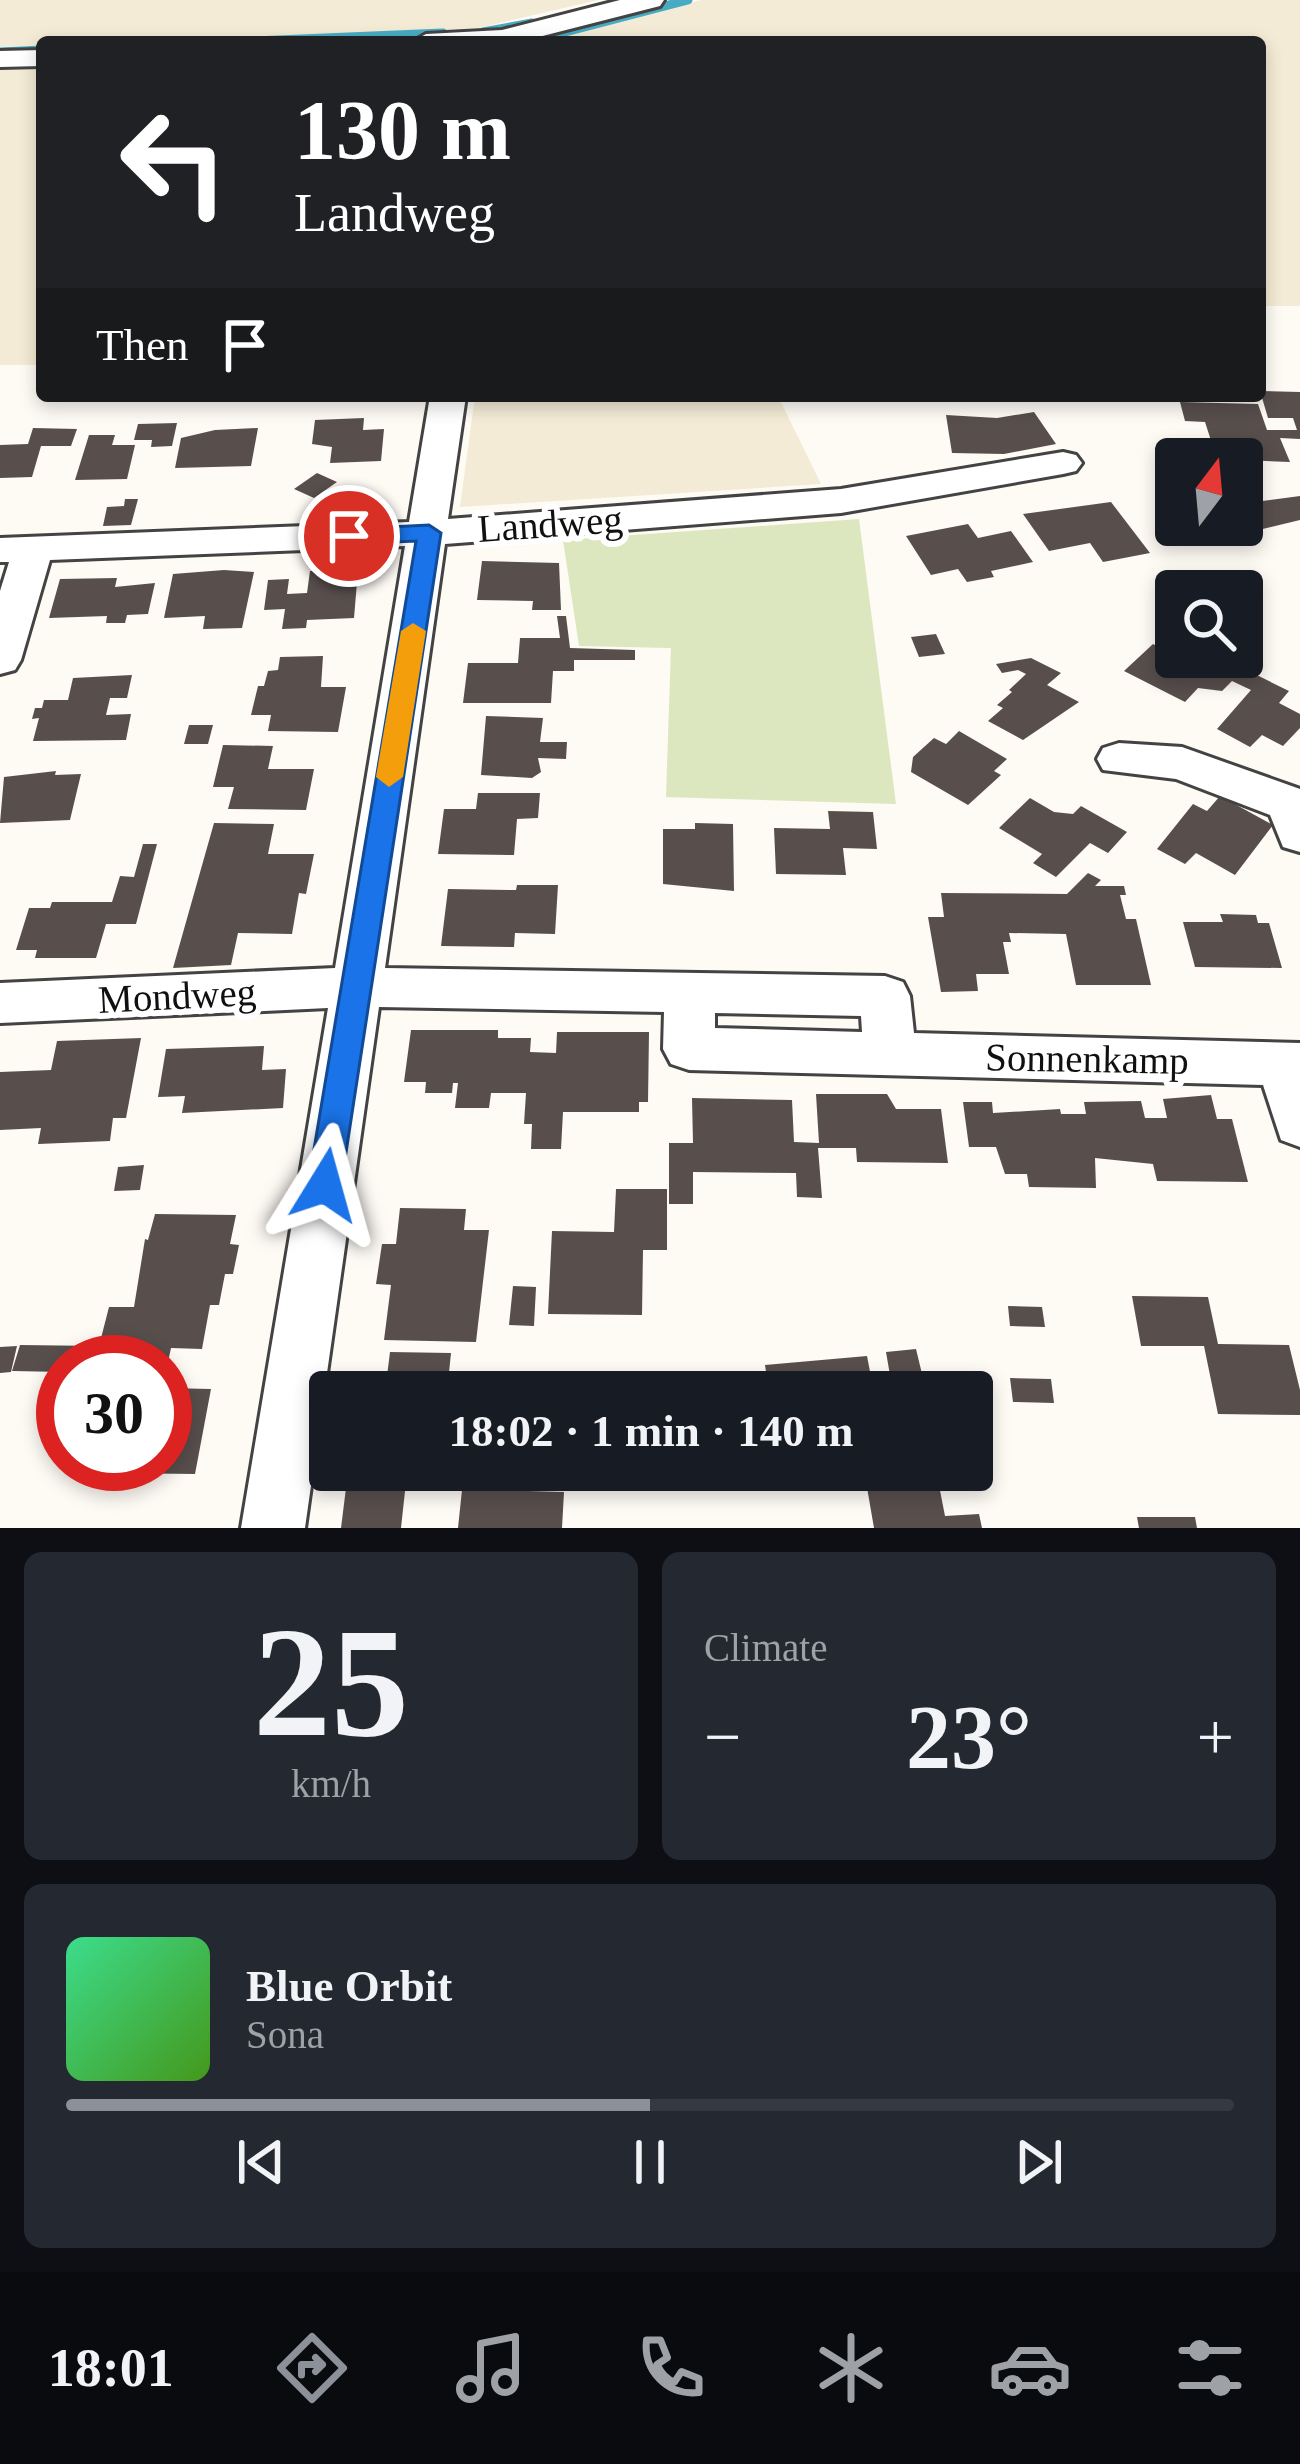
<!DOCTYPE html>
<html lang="en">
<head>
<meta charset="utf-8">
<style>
  body { margin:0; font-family:Georgia,serif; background:#242831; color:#f1f3f6; height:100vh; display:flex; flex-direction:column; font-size:45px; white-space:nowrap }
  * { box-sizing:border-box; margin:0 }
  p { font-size:39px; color:#9ea1a6 }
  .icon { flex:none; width:66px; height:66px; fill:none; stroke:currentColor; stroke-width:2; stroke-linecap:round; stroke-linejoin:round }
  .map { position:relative; height:1528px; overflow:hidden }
  .drawer { display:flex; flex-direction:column; gap:24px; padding:24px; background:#0d0f14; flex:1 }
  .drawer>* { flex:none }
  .hud { position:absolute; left:36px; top:36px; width:1230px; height:366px; border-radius:12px; box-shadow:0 6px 18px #0003; background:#202124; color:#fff; overflow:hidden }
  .needle { width:78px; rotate:16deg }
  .fabs { position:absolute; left:1155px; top:438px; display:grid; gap:24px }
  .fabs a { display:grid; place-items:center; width:108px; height:108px; border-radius:12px; background:#171b24; box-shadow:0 6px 18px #0003; font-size:60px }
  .speed { position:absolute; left:36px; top:1335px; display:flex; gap:24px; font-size:60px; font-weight:700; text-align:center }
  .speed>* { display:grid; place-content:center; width:156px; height:156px; border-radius:50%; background:#171b24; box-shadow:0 6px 18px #0003; line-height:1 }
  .speed .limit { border:18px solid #d22; background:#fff; color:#111 }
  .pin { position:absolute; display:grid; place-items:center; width:102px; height:102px; color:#fff; margin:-51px; border:6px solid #fff; border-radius:50%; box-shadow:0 3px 12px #0007 }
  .me { position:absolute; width:132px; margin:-66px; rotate:8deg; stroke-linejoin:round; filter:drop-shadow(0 0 9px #0008) }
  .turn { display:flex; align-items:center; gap:42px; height:252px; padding:0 60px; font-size:54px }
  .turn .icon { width:156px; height:156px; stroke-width:2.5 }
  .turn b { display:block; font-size:84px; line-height:102px }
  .then { display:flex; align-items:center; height:114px; padding:0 60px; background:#0003; gap:24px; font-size:45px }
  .big { font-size:90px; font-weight:700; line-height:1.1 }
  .drawer .widget { flex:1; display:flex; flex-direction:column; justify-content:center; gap:18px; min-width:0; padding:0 42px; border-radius:18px; background:#242831 }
  .drawer .dial { align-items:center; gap:0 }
  .dial b { font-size:156px; line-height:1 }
  .song { display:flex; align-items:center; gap:36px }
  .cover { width:144px; height:144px; border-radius:18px; background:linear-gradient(135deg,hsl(150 70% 55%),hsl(100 70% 35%)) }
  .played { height:12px; border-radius:6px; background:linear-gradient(90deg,#8c9099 50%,#363941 50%) }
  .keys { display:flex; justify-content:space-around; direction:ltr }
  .heat { display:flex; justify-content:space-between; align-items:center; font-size:66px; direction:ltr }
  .drawer .tiles { flex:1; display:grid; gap:24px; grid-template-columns:1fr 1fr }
  .widget:last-child { grid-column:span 2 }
  .trip { position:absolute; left:309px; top:1371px; width:684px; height:120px; border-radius:12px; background:#171b24; box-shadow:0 6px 18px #0003; font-weight:700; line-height:120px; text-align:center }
  .menu { display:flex; height:192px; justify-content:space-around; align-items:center; background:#090b0e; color:#9ea1a6 }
  .menu .icon { width:84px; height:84px }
  .menu .current { color:#8c9099 }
  .menu b { font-size:54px; color:#f1f3f6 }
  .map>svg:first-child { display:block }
</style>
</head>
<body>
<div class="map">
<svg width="1300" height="1528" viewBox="0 0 1300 1528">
  <rect width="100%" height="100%" fill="#fefaf4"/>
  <path fill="#f3ebd5" d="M 0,0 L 598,0 L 478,28 L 0,47 Z
    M 701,0 L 1300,0 L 1300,306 L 1260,306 L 1260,42 L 540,42 Z
    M 42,67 L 42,365 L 0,365 L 0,69 Z
    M 475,396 L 778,396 L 821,484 L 460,507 Z"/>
  <path fill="#dce7bf" d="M 859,519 L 896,804 L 666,797 L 671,648 L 579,646 L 563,540 Z"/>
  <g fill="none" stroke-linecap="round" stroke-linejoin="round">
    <path stroke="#48abc4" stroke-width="9" d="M 483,32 L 532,23
      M 232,42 L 443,33
      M 527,42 L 688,0
      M 0,52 L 42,50"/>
  </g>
  <path fill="#584f4d" d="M 1260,391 L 1300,392 L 1300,439 L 1280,438 L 1290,462 L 1217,459 L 1205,422 L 1185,421 L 1180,402 L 1258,404 L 1267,430 L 1297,430 L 1293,418 L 1268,418 Z
    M 1034,412 L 1056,444 L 1004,454 L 952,453 L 946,415 L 997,418 Z
    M 364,418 L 363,430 L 384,429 L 381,461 L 330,463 L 332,447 L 312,444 L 315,420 Z
    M 177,423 L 172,446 L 151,447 L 152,440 L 134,440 L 138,424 Z
    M 33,428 L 77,429 L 71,446 L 41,446 L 32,477 L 0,478 L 0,445 L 28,444 Z
    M 258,428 L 251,466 L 175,468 L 181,438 L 215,430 Z
    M 89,435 L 115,435 L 112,445 L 135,445 L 127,479 L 75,480 Z
    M 317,473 L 337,482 L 314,498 L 294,489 Z
    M 1300,496 L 1300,520 L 1221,539 L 1207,525 L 1242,525 L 1242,497 L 1247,503 Z
    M 125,499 L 138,499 L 131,525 L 103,526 L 107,507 L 124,506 Z
    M 1111,502 L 1150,553 L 1103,562 L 1090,543 L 1049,551 L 1023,514 Z
    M 968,524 L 978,538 L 1011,531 L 1033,562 L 991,571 L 994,577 L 967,582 L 958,569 L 931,575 L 906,536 Z
    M 482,561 L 559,563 L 561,610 L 532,610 L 533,601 L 477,600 Z
    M 224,570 L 254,572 L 242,628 L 203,629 L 205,616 L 164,618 L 173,574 Z
    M 358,570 L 354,618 L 307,620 L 306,628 L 282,629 L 285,609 L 264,610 L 268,580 L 289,579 L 287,594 L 307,593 L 310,571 Z
    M 117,578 L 115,587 L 155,583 L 148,614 L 127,615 L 125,623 L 106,623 L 107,616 L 49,618 L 60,579 Z
    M 557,616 L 566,616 L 570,648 L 635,650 L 635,660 L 574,660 L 574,671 L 553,671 L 551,703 L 463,703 L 468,663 L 518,663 L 520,638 L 560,638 Z
    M 936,634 L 945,654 L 919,657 L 911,637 Z
    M 1153,644 L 1185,661 L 1220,657 L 1289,691 L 1279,703 L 1300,714 L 1300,728 L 1283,746 L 1262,735 L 1250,747 L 1217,729 L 1251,690 L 1232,681 L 1222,691 L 1198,688 L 1185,702 L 1124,671 Z
    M 323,656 L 321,687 L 346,687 L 338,732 L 268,731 L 271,715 L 251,715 L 258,686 L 264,686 L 268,671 L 278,670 L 280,657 Z
    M 1031,658 L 1061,673 L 1047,685 L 1079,702 L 1023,740 L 988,721 L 1003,708 L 997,705 L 1012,692 L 1009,690 L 1026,674 L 1018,670 L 1002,673 L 996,664 Z
    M 132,675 L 127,698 L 110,698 L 106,715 L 131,714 L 126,740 L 33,741 L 39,718 L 32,719 L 35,708 L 42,708 L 44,700 L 68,700 L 73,678 Z
    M 486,716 L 543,718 L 540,742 L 567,742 L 566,759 L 538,758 L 541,772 L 532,778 L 481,775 Z
    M 189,725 L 213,725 L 208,744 L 184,744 Z
    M 959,731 L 1007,759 L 994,771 L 1001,775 L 968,805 L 911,772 L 913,757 L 934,738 L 946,744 Z
    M 223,745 L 273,746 L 268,769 L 314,769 L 306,810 L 228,809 L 234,787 L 213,787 Z
    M 56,771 L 55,775 L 81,774 L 70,820 L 0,823 L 4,777 Z
    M 478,793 L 540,793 L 538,818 L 517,819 L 514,855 L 438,854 L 444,809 L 476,809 Z
    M 1220,796 L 1273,825 L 1235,875 L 1196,853 L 1185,864 L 1157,849 L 1193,804 L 1207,811 Z
    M 1030,798 L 1054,812 L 1073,814 L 1081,806 L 1127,832 L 1108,853 L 1090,843 L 1056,877 L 1033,863 L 1042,854 L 999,828 Z
    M 828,811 L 873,812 L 877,849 L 843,848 L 846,875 L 776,874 L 774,828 L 830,829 Z
    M 214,823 L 274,824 L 268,854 L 314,854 L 306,894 L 299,893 L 292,934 L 238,933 L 231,965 L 173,968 Z
    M 695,823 L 733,824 L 734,891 L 663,884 L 663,829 L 695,829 Z
    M 143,844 L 157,844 L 136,924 L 106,924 L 96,958 L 35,958 L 37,950 L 16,950 L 29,908 L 50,908 L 52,902 L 112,902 L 120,876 L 134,877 Z
    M 1088,873 L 1101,880 L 1095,886 L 1124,886 L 1126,895 L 1120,895 L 1126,919 L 1136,919 L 1151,985 L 1076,985 L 1066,934 L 1009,933 L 1011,942 L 1003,942 L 1009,974 L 976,974 L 978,991 L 941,992 L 928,917 L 944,917 L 941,893 L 1067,894 Z
    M 517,885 L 558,885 L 555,934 L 515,933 L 514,947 L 441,946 L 448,889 L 516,890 Z
    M 1220,914 L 1256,915 L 1258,923 L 1269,923 L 1282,968 L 1195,967 L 1183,922 L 1223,922 Z
    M 411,1030 L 498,1030 L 498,1038 L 531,1038 L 530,1052 L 556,1053 L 557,1032 L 649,1032 L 648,1102 L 639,1102 L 639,1112 L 563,1112 L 561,1149 L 531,1149 L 532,1124 L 524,1124 L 526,1093 L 491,1093 L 489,1108 L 455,1108 L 458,1083 L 453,1083 L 452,1093 L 425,1093 L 426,1082 L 404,1082 Z
    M 141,1038 L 126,1118 L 113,1118 L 110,1141 L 38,1144 L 41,1128 L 0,1130 L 0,1072 L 51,1070 L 57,1041 Z
    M 264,1046 L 262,1070 L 286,1069 L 283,1108 L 182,1113 L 185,1096 L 158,1097 L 166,1049 Z
    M 816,1094 L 887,1094 L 896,1109 L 941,1109 L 948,1163 L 857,1162 L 856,1148 L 818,1148 L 822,1198 L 797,1197 L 796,1173 L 693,1172 L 693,1204 L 669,1204 L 669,1143 L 693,1143 L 692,1098 L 792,1100 L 794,1142 L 819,1143 Z
    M 1211,1095 L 1217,1119 L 1232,1119 L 1248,1182 L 1157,1181 L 1153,1164 L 1095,1158 L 1096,1188 L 1029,1187 L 1027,1174 L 1005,1174 L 996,1147 L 969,1147 L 963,1102 L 992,1102 L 993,1113 L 1060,1109 L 1061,1114 L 1086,1114 L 1084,1102 L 1141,1101 L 1145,1118 L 1167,1118 L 1163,1099 Z
    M 144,1165 L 140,1190 L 114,1191 L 118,1167 Z
    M 616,1189 L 667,1189 L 667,1250 L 643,1250 L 642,1315 L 548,1314 L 552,1231 L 614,1232 Z
    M 400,1208 L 466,1209 L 464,1230 L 489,1230 L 476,1342 L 384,1340 L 391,1285 L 376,1284 L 382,1244 L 396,1244 Z
    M 155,1214 L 236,1215 L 230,1244 L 239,1245 L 233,1274 L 225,1274 L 219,1305 L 210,1305 L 202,1349 L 171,1348 L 168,1362 L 63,1362 L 63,1372 L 12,1371 L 20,1345 L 99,1346 L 109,1307 L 134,1307 L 145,1239 L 148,1240 Z
    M 513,1286 L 536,1287 L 534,1326 L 509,1325 Z
    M 1132,1296 L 1208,1297 L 1218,1344 L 1289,1345 L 1300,1390 L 1300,1415 L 1218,1414 L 1204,1346 L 1141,1346 Z
    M 1008,1306 L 1042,1307 L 1045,1327 L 1010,1326 Z
    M 17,1346 L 11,1372 L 0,1373 L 0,1347 Z
    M 916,1349 L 923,1378 L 891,1381 L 886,1352 Z
    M 390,1352 L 451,1353 L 447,1392 L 385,1392 Z
    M 867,1356 L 874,1392 L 769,1392 L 765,1365 Z
    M 1010,1378 L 1051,1379 L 1054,1403 L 1013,1402 Z
    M 165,1388 L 211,1389 L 195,1474 L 109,1473 L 111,1464 L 165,1464 Z
    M 588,1470 L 665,1470 L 665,1489 L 587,1489 Z
    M 864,1470 L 936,1470 L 945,1516 L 979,1514 L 982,1528 L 874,1528 Z
    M 348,1472 L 407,1473 L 401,1528 L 341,1528 Z
    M 515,1479 L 529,1482 L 528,1491 L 564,1492 L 562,1528 L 458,1528 L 462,1490 L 498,1491 L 499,1481 Z
    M 1137,1517 L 1195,1517 L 1197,1528 L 1139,1528 Z"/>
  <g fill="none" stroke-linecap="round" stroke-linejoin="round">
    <defs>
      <path id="minor" d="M 620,0 L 664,0 L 660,6 L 519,42 L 412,42 L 426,34 L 502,30 Z
        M 42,50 L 42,66 L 0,67 L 0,51 Z
        M 430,396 L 466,396 L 448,519 L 841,489 L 1063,452 L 1076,455 L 1082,463 L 1076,471 L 1063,474 L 841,513 L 445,544 L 385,968 L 885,976 L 903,982 L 910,996 L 914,1033 L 1300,1043 L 1300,1147 L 1281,1140 L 1263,1085 L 689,1070 L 671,1064 L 663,1049 L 664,1012 L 379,1007 L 305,1528 L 241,1528 L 328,1008 L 0,1023 L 0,983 L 335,968 L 405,546 L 50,560 L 21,660 L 15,670 L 0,674 L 0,591 L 9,562 L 0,562 L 0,538 L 409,522 ZM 715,1013 L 861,1016 L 862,1032 L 715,1028 Z
        M 1119,743 L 1182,747 L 1300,789 L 1300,852 L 1283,847 L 1270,815 L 1176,779 L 1103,770 L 1097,759 L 1103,748 Z"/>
    </defs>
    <use href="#minor" stroke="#434343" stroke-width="6"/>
    <use href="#minor" fill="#fff" fill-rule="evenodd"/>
  </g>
  <path fill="#1a73e8" stroke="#114b97" stroke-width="3" d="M 429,525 L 441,533 L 341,1185 L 336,1195 L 325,1199 L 313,1195 L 308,1185 L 416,541 L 349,544 L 337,536 L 349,529 Z"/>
  <path fill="#f59e0b" d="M 413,623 L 426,631 L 403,777 L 389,787 L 376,777 L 401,631 Z"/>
  <g text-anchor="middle" stroke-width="12" stroke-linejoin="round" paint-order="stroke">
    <g font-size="39" fill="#101010" stroke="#fff">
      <text transform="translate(550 523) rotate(-4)" y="14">Landweg</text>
      <text transform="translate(177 995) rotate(-3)" y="14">Mondweg</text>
      <text transform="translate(1087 1058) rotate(1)" y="14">Sonnenkamp</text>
    </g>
  </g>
</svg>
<div class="fabs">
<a><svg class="needle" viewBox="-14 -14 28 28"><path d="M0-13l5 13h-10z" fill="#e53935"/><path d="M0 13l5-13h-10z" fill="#9ea1a6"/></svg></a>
<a><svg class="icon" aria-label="search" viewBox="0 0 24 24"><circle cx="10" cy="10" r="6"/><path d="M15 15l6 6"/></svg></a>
</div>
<div class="speed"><div class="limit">30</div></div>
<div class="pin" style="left:349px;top:536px;background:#d93025"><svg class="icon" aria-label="arrive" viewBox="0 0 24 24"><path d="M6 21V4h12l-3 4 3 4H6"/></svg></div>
<svg class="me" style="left:325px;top:1185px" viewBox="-20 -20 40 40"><path d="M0-17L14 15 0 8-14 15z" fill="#1a73e8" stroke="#fff" stroke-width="4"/></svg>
<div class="trip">18:02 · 1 min · 140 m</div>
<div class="hud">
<div class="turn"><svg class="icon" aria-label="left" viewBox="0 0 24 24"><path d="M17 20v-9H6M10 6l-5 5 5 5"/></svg><div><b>130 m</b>Landweg</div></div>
<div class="then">Then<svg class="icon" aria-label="arrive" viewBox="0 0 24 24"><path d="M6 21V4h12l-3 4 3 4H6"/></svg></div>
</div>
</div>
<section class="drawer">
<div class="tiles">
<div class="widget dial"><b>25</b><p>km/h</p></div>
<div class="widget"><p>Climate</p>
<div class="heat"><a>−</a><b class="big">23°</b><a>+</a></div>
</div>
<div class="widget">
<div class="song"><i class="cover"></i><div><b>Blue Orbit</b><p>Sona</p></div></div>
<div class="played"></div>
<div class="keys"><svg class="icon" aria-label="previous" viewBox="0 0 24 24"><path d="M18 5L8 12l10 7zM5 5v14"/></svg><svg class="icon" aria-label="pause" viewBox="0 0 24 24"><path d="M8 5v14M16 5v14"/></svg><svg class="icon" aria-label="next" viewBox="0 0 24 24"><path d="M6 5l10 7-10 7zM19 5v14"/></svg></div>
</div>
</div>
</section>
<nav class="menu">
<b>18:01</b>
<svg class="icon current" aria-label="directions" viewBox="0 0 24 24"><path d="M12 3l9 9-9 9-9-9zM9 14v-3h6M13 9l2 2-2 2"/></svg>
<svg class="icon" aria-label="music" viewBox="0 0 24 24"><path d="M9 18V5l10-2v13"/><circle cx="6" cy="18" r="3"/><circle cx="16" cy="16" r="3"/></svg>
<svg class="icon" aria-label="phone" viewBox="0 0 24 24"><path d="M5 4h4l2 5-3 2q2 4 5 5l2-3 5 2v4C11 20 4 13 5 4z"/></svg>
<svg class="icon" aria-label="climate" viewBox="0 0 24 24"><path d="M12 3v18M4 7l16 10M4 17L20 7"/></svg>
<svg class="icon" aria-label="car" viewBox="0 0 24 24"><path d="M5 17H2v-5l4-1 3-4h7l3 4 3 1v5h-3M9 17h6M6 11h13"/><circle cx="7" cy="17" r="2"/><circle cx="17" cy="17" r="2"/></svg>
<svg class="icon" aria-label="filters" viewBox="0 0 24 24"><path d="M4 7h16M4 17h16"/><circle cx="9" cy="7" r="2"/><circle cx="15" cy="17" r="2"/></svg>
</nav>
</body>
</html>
